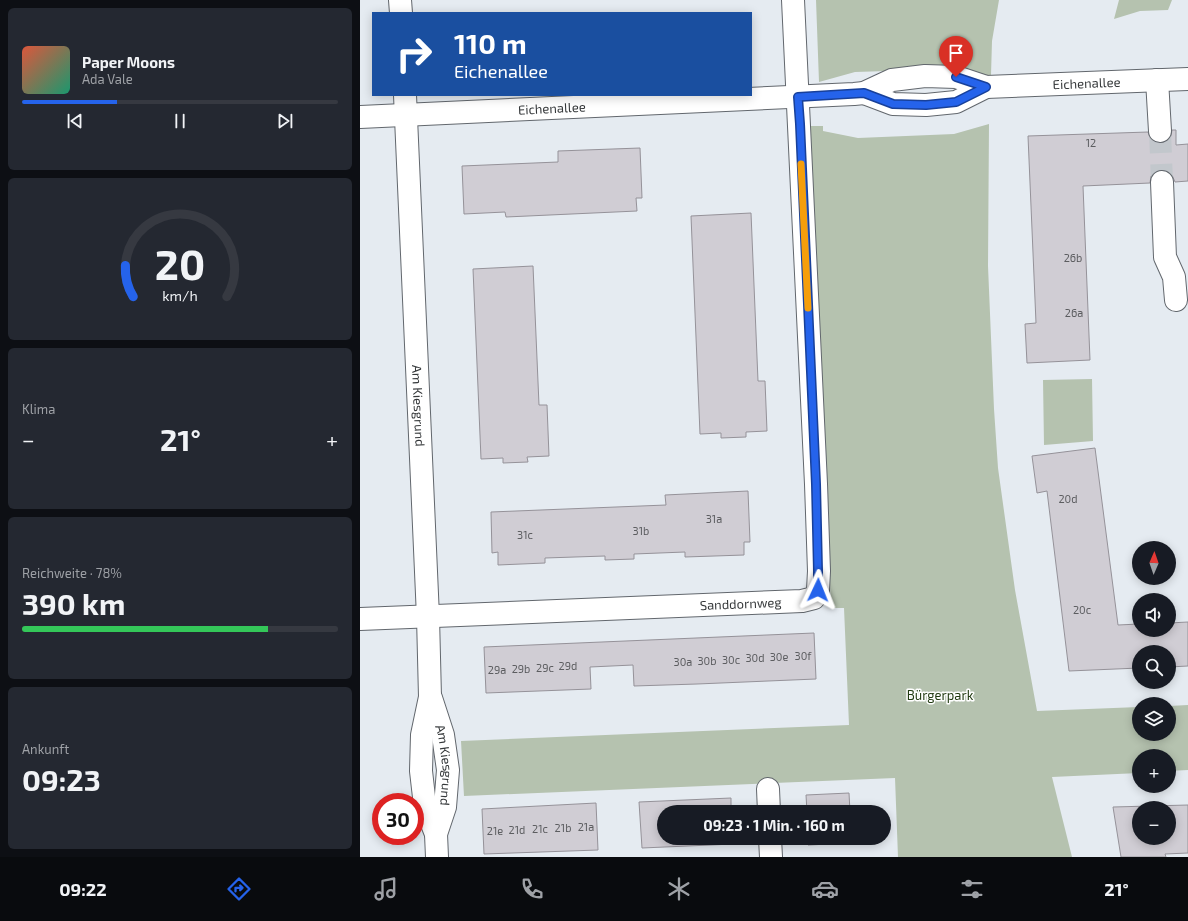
<!DOCTYPE html>
<html lang="de">
<head>
<meta charset="utf-8">
<style>
  body { margin:0; font-family:"Exo 2",sans-serif; background:#242831; color:#f1f3f6; height:100vh; display:flex; flex-direction:column; font-size:15px; white-space:nowrap }
  * { box-sizing:border-box; margin:0 }
  p { font-size:13px; color:#9ea1a6 }
  .icon { flex:none; width:22px; height:22px; fill:none; stroke:currentColor; stroke-width:2; stroke-linecap:round; stroke-linejoin:round }
  .map { position:relative; flex:1; overflow:hidden }
  .details { display:flex; flex-direction:column; gap:8px; padding:8px; background:#0d0f14; width:360px }
  .details>* { flex:none }
  .top-card { position:absolute; left:12px; top:12px; width:380px; height:84px; border-radius:0px; box-shadow:0 2px 10px #0003; background:#1a4fa0; color:#fff; overflow:hidden }
  .needle { width:26px; rotate:2deg }
  .tools { position:absolute; left:772px; top:541px; display:grid; gap:8px }
  .tools a { display:grid; place-items:center; width:44px; height:44px; border-radius:50%; background:#171b24; box-shadow:0 2px 10px #0003; font-size:20px }
  .speed { position:absolute; left:12px; top:793px; display:flex; gap:8px; font-size:20px; font-weight:700; text-align:center }
  .speed>* { display:grid; place-content:center; width:52px; height:52px; border-radius:50%; background:#171b24; box-shadow:0 2px 10px #0003; line-height:1 }
  .speed .limit { border:6px solid #d22; background:#fff; color:#111 }
  .pin { position:absolute; display:grid; place-items:center; width:34px; height:34px; color:#fff; margin:-41px -17px; border-radius:50% 50% 50% 0; rotate:-45deg; box-shadow:0 0 4px #0007 }
  .pin .icon { rotate:45deg }
  .me { position:absolute; width:44px; margin:-22px; rotate:2deg; stroke-linejoin:round; filter:drop-shadow(0 0 3px #0008) }
  .turn { display:flex; align-items:center; gap:14px; height:84px; padding:0 16px; font-size:18px }
  .turn .icon { width:52px; height:52px; stroke-width:2.5 }
  .turn b { display:block; font-size:28px; line-height:34px }
  .big { font-size:30px; font-weight:700; line-height:1.1 }
  .details .card { flex:1; display:flex; flex-direction:column; justify-content:center; gap:6px; min-width:0; padding:0 14px; border-radius:6px; background:#242831 }
  .details .dial { align-items:center; gap:0 }
  .dial svg { height:104px; overflow:visible; fill:none; stroke:#363941; stroke-width:7; stroke-linecap:round; text-anchor:middle }
  .dial text { fill:#f1f3f6; stroke:none }
  .song { display:flex; align-items:center; gap:12px }
  .cover { width:48px; height:48px; border-radius:6px; background:linear-gradient(135deg,hsl(10 70% 55%),hsl(160 70% 35%)) }
  .played { height:4px; border-radius:2px; background:linear-gradient(90deg,#2563eb 30%,#363941 30%) }
  .keys { display:flex; justify-content:space-around; direction:ltr }
  .heat { display:flex; justify-content:space-between; align-items:center; font-size:22px; direction:ltr }
  .charge { height:6px; border-radius:3px; background:linear-gradient(90deg,#34c759 78%,#363941 0) }
  .trip { position:absolute; left:297px; top:805px; width:234px; height:40px; border-radius:20px; background:#171b24; box-shadow:0 2px 10px #0003; font-weight:700; line-height:40px; text-align:center }
  .dock { display:flex; height:64px; justify-content:space-around; align-items:center; background:#090b0e; color:#9ea1a6 }
  .dock .icon { width:28px; height:28px }
  .dock .selected { color:#2563eb }
  .dock b { font-size:18px; color:#f1f3f6 }
  main { display:flex; flex:1; min-height:0 }
  .map>svg:first-child { display:block }
</style>
</head>
<body>
<main>
<section class="details">
<div class="card">
<div class="song"><i class="cover"></i><div><b>Paper Moons</b><p>Ada Vale</p></div></div>
<div class="played"></div>
<div class="keys"><svg class="icon" aria-label="previous" viewBox="0 0 24 24"><path d="M18 5L8 12l10 7zM5 5v14"/></svg><svg class="icon" aria-label="pause" viewBox="0 0 24 24"><path d="M8 5v14M16 5v14"/></svg><svg class="icon" aria-label="next" viewBox="0 0 24 24"><path d="M6 5l10 7-10 7zM19 5v14"/></svg></div>
</div>
<div class="card dial"><svg viewBox="0 0 100 80">
<path d="M14 69A42 42 0 1 1 86 69"/>
<path d="M14 69A42 42 0 0 1 8 45" stroke="#2563eb"/>
<text x="50" y="56" font-size="32" font-weight="700">20</text>
<text x="50" y="72" font-size="11">km/h</text>
</svg></div>
<div class="card"><p>Klima</p>
<div class="heat"><a>−</a><b class="big">21°</b><a>+</a></div>
</div>
<div class="card"><p>Reichweite · 78%</p><b class="big">390 km</b><div class="charge"></div></div>
<div class="card"><p>Ankunft</p><b class="big">09:23</b></div>
</section>
<div class="map">
<svg width="828" height="857" viewBox="0 0 828 857">
  <rect width="100%" height="100%" fill="#e5ebf1"/>
  <path fill="#b5c2af" d="M 456,0 L 639,0 L 632,41 L 631,75 L 627,75 L 592,69 L 495,72 L 459,82 Z
    M 759,0 L 812,0 L 808,10 L 780,11 L 754,19 Z
    M 629,124 L 628,266 L 634,409 L 638,468 L 655,590 L 677,711 L 779,707 L 779,734 L 809,734 L 809,706 L 828,705 L 828,770 L 809,771 L 809,756 L 779,756 L 779,773 L 692,777 L 712,857 L 538,857 L 535,778 L 104,796 L 101,741 L 489,725 L 484,608 L 471,608 L 450,126 L 463,126 L 463,131 L 498,138 L 594,134 Z
    M 732,379 L 733,441 L 684,445 L 683,380 Z"/>
  <path fill="#d0cdd4" stroke="#959299" fill-rule="evenodd" d="M 812,130 L 816,130 L 816,145 L 828,144 L 828,181 L 815,182 L 812,175 L 807,171 L 801,170 L 795,172 L 791,176 L 790,183 L 723,186 L 730,360 L 667,363 L 665,324 L 676,323 L 668,136 L 788,132 L 790,138 L 794,142 L 800,143 L 807,141 L 811,136 Z
    M 280,148 L 282,198 L 276,198 L 277,211 L 146,217 L 145,212 L 104,214 L 102,166 L 198,162 L 198,151 Z
    M 391,213 L 398,381 L 405,381 L 407,431 L 386,432 L 386,437 L 361,438 L 361,433 L 340,434 L 331,216 Z
    M 173,266 L 179,405 L 187,405 L 189,456 L 167,457 L 168,462 L 143,463 L 143,458 L 121,459 L 113,269 Z
    M 735,448 L 758,625 L 779,624 L 779,630 L 809,630 L 809,623 L 828,622 L 828,666 L 809,667 L 809,652 L 779,652 L 779,668 L 709,671 L 687,491 L 677,493 L 672,456 Z
    M 388,491 L 390,542 L 384,542 L 384,555 L 325,557 L 325,552 L 274,554 L 274,559 L 245,560 L 245,556 L 185,558 L 185,563 L 138,565 L 138,552 L 132,553 L 131,512 L 306,505 L 305,495 Z
    M 454,633 L 456,679 L 337,684 L 274,686 L 273,665 L 230,667 L 231,689 L 126,693 L 124,647 Z
    M 489,793 L 490,812 L 447,812 L 446,795 Z
    M 371,798 L 371,812 L 304,812 L 304,838 L 372,838 L 373,844 L 282,848 L 279,802 Z
    M 236,803 L 238,850 L 124,854 L 122,809 Z
    M 828,805 L 828,853 L 805,854 L 806,857 L 761,857 L 753,807 ZM 779,808 L 809,808 L 809,838 L 779,838 Z
    M 448,838 L 491,838 L 491,843 L 448,845 Z"/>
  <g fill="none" stroke-linecap="round" stroke-linejoin="round">
    <path stroke="#c2c7cc" stroke-width="22" stroke-dasharray="22 11" stroke-linecap="butt" d="M 800,131 L 802,182"/>
    <defs>
      <g id="minor">
        <path d="M 40,0 L 41,13"/>
        <path d="M 797,80 L 800,131"/>
        <path d="M 504,93 L 533,104 L 566,105 L 596,102 L 626,87"/>
        <path id="s1" d="M 45,95 L 68,617 L 70,697 L 62,735 L 61,771 L 65,806 L 76,834 L 77,857"/>
        <path id="s2" d="M 0,117 L 494,94 L 504,93 L 532,80 L 565,76 L 596,77 L 626,87 L 828,79"/>
        <path d="M 802,182 L 805,257 L 814,277 L 816,300"/>
        <path id="s3" d="M 0,619 L 442,601 L 454,598 L 458,590 L 459,571 L 456,484 L 433,0"/>
        <path id="s4" d="M 71,698 L 83,735 L 88,770 L 85,807 L 76,834"/>
        <path d="M 408,789 L 409,812"/>
        <path d="M 410,838 L 411,857"/>
      </g>
    </defs>
    <use href="#minor" stroke="#62676d" stroke-width="24"/>
    <use href="#minor" stroke="#fff" stroke-width="22"/>
  </g>
  <g fill="none" stroke-linecap="round" stroke-linejoin="round">
    <defs>
      <path id="route" d="M 458,590 L 458,571 L 456,484 L 440,124 L 438,97 L 504,93 L 533,104 L 566,105 L 596,102 L 626,87 L 596,77"/>
    </defs>
    <use href="#route" stroke="#184099" stroke-width="10"/>
    <use href="#route" stroke="#2563eb" stroke-width="7"/>
    <path stroke="#f59e0b" stroke-width="7" d="M 441,164 L 448,308"/>
  </g>
  <g text-anchor="middle" stroke-width="3" stroke-linejoin="round" paint-order="stroke">
    <g font-size="11" fill="#5c5d60">
      <text x="731" y="147">12</text>
      <text x="713" y="262">26b</text>
      <text x="714" y="317">26a</text>
      <text x="708" y="503">20d</text>
      <text x="354" y="523">31a</text>
      <text x="281" y="535">31b</text>
      <text x="165" y="539">31c</text>
      <text x="722" y="614">20c</text>
      <text x="443" y="660">30f</text>
      <text x="419" y="661">30e</text>
      <text x="395" y="662">30d</text>
      <text x="371" y="664">30c</text>
      <text x="347" y="665">30b</text>
      <text x="323" y="666">30a</text>
      <text x="208" y="670">29d</text>
      <text x="185" y="672">29c</text>
      <text x="161" y="673">29b</text>
      <text x="137" y="674">29a</text>
      <text x="226" y="831">21a</text>
      <text x="203" y="832">21b</text>
      <text x="180" y="833">21c</text>
      <text x="157" y="834">21d</text>
      <text x="135" y="835">21e</text>
    </g>
    <g font-size="13" fill="#35383a" stroke="#fff">
      <text dy="5" stroke="none"><textPath href="#s2" startOffset="732">Eichenallee</textPath></text>
      <text dy="5" stroke="none"><textPath href="#s2" startOffset="192">Eichenallee</textPath></text>
      <text dy="5" stroke="none"><textPath href="#s1" startOffset="311">Am Kiesgrund</textPath></text>
      <text dy="5" stroke="none"><textPath href="#s3" startOffset="381">Sanddornweg</textPath></text>
      <text dy="5" stroke="none"><textPath href="#s4" startOffset="69">Am Kiesgrund</textPath></text>
    </g>
    <g font-size="13" fill="#223b12" stroke="#fff">
      <text x="580" y="700">Bürgerpark</text>
    </g>
  </g>
</svg>
<div class="tools">
<a><svg class="needle" viewBox="-14 -14 28 28"><path d="M0-13l5 13h-10z" fill="#e53935"/><path d="M0 13l5-13h-10z" fill="#9ea1a6"/></svg></a>
<a><svg class="icon" aria-label="sound" viewBox="0 0 24 24"><path d="M4 9h4l5-4v14l-5-4H4zM17 9q2 3 0 6"/></svg></a>
<a><svg class="icon" aria-label="search" viewBox="0 0 24 24"><circle cx="10" cy="10" r="6"/><path d="M15 15l6 6"/></svg></a>
<a><svg class="icon" aria-label="layers" viewBox="0 0 24 24"><path d="M12 4l9 5-9 5-9-5zM3 14l9 5 9-5"/></svg></a>
<a>+</a>
<a>−</a>
</div>
<div class="speed"><div class="limit">30</div></div>
<div class="pin" style="left:596px;top:77px;background:#d93025"><svg class="icon" aria-label="arrive" viewBox="0 0 24 24"><path d="M6 21V4h12l-3 4 3 4H6"/></svg></div>
<svg class="me" style="left:458px;top:590px" viewBox="-20 -20 40 40"><path d="M0-17L14 15 0 8-14 15z" fill="#2563eb" stroke="#fff" stroke-width="4"/></svg>
<div class="trip">09:23 · 1 Min. · 160 m</div>
<div class="top-card">
<div class="turn"><svg class="icon" aria-label="right" viewBox="0 0 24 24"><path d="M7 20v-9h11M14 6l5 5-5 5"/></svg><div><b>110 m</b>Eichenallee</div></div>
</div>
</div>
</main>
<nav class="dock">
<b>09:22</b>
<svg class="icon selected" aria-label="directions" viewBox="0 0 24 24"><path d="M12 3l9 9-9 9-9-9zM9 14v-3h6M13 9l2 2-2 2"/></svg>
<svg class="icon" aria-label="music" viewBox="0 0 24 24"><path d="M9 18V5l10-2v13"/><circle cx="6" cy="18" r="3"/><circle cx="16" cy="16" r="3"/></svg>
<svg class="icon" aria-label="phone" viewBox="0 0 24 24"><path d="M5 4h4l2 5-3 2q2 4 5 5l2-3 5 2v4C11 20 4 13 5 4z"/></svg>
<svg class="icon" aria-label="climate" viewBox="0 0 24 24"><path d="M12 3v18M4 7l16 10M4 17L20 7"/></svg>
<svg class="icon" aria-label="car" viewBox="0 0 24 24"><path d="M5 17H2v-5l4-1 3-4h7l3 4 3 1v5h-3M9 17h6M6 11h13"/><circle cx="7" cy="17" r="2"/><circle cx="17" cy="17" r="2"/></svg>
<svg class="icon" aria-label="filters" viewBox="0 0 24 24"><path d="M4 7h16M4 17h16"/><circle cx="9" cy="7" r="2"/><circle cx="15" cy="17" r="2"/></svg>
<b>21°</b>
</nav>
</body>
</html>
